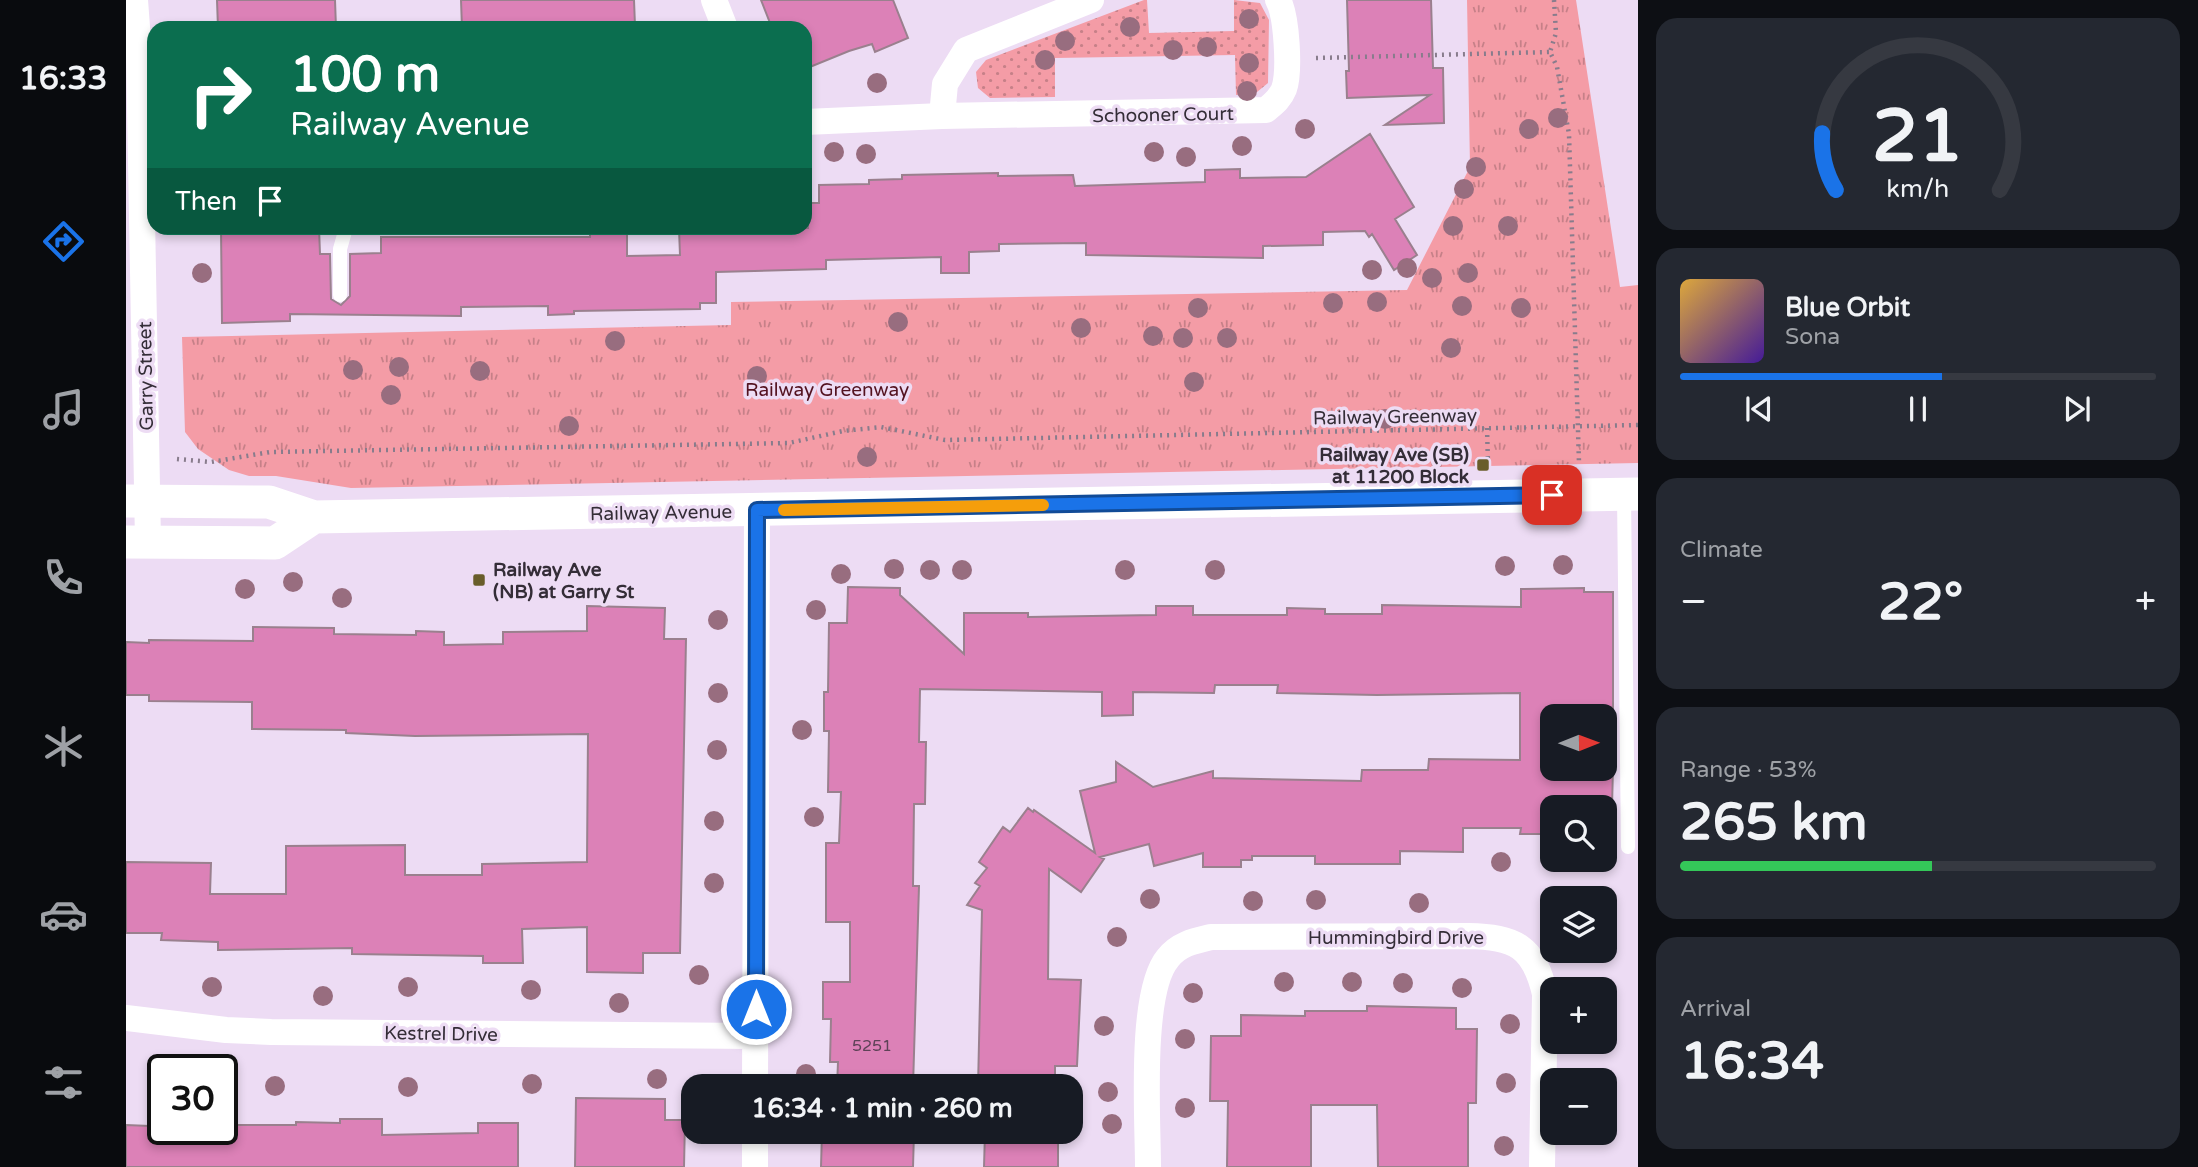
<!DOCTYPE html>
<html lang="en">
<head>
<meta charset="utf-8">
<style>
  body { margin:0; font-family:"Varela Round",sans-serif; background:#242831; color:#f1f3f6; height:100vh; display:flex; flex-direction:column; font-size:26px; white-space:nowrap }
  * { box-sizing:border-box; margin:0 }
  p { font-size:23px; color:#9ea1a6 }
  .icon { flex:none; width:38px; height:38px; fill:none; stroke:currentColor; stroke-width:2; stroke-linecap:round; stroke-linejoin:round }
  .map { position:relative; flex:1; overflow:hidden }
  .panel { display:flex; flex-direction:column; gap:18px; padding:18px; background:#0d0f14; width:560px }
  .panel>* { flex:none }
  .hud { position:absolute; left:21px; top:21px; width:665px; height:214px; border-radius:21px; box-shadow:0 4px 10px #0003; background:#0b6e4f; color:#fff; overflow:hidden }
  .needle { width:46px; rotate:89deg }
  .controls { position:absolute; left:1414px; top:704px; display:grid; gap:14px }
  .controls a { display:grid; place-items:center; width:77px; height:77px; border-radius:14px; background:#171b24; box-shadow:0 4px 10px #0003; font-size:35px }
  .speed { position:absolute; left:21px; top:1054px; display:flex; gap:14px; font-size:35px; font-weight:700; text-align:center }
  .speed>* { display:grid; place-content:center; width:91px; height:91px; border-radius:50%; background:#171b24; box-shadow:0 4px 10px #0003; line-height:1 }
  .speed .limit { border:4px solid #111; border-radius:10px; background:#fff; color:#111 }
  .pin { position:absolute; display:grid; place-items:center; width:60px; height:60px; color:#fff; margin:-30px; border-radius:14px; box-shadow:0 4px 10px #0006 }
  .me { position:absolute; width:77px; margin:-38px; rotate:0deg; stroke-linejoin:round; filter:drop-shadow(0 0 5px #0008) }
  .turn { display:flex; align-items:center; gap:24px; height:147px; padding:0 28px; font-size:32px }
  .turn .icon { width:91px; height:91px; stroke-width:2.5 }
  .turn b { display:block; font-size:49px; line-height:60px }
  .then { display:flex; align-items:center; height:66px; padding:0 28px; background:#0003; gap:14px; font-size:26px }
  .big { font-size:52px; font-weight:700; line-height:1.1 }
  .panel .tile { flex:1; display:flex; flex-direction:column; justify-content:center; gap:10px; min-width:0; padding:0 24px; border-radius:21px; background:#242831 }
  .panel .dial { align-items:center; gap:0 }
  .dial svg { height:182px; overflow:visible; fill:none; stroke:#363941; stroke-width:7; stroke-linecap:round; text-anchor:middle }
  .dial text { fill:#f1f3f6; stroke:none }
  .song { display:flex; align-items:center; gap:21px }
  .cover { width:84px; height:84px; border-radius:10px; background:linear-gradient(135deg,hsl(40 70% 55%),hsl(260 70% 35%)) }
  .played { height:7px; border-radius:4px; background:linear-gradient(90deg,#1a73e8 55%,#363941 55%) }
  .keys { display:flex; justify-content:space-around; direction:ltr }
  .heat { display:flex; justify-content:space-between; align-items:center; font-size:38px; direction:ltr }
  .charge { height:10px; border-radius:5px; background:linear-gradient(90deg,#34c759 53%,#363941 0) }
  .trip { position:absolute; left:555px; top:1074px; width:402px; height:70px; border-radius:21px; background:#171b24; box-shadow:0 4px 10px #0003; font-weight:700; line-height:70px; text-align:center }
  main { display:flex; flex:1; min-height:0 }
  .dock { display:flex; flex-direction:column; width:126px; justify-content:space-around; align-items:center; background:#090b0e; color:#9ea1a6 }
  .dock .icon { width:49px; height:49px }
  .dock .current { color:#1a73e8 }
  .dock b { font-size:32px; color:#f1f3f6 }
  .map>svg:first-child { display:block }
</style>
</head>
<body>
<main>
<nav class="dock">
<b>16:33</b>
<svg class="icon current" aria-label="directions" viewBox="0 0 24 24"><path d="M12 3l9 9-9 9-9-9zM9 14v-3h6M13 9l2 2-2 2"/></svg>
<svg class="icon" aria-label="music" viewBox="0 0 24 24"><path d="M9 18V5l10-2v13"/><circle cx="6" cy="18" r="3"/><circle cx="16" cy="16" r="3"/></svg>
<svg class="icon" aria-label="phone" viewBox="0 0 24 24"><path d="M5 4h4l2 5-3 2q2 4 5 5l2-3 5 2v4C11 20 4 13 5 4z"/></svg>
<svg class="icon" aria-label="climate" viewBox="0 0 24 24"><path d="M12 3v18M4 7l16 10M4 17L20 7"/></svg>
<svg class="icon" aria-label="car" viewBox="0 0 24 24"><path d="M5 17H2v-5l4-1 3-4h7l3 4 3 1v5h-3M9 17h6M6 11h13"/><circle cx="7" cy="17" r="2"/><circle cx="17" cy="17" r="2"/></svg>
<svg class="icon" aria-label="filters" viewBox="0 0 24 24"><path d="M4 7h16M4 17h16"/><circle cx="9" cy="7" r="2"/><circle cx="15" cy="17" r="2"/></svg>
</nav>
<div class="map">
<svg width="1512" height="1167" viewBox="0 0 1512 1167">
  <defs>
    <pattern id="grass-dots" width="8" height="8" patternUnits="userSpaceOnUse" patternTransform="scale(1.75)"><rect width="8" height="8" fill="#f49ca6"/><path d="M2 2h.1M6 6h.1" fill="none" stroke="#c68088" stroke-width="1.8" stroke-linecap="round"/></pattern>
    <pattern id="park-tufts" width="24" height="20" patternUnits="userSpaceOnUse" patternTransform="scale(1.75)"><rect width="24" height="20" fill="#f49ca6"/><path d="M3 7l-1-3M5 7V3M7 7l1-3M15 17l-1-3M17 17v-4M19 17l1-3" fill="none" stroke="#c68088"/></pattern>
  </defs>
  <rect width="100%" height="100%" fill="#eddcf4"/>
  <path fill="url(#grass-dots)" d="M 1018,0 L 1021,0 L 1023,33 L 1108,31 L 1108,0 L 1134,3 L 1143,20 L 1142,83 L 1131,92 L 1110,95 L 1109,55 L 929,58 L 929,97 L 864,98 L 852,88 L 850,72 L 860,60 Z"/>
  <path fill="url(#park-tufts)" d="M 1341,0 L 1450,0 L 1494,287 L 1512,285 L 1512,463 L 225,488 L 150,476 L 123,476 L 103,470 L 72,449 L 59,432 L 56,337 L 605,325 L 605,302 L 1281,290 L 1344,167 Z"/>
  <path fill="#dc81b7" stroke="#9a808e" stroke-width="2" d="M 91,0 L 209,0 L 210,28 L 92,28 Z
    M 335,0 L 508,0 L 509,26 L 336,28 Z
    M 635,0 L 767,0 L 782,38 L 749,52 L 746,44 L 723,51 L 679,69 L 679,28 L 646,28 Z
    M 1221,0 L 1305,0 L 1307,68 L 1317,68 L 1318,123 L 1259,125 L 1304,95 L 1221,98 L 1220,71 L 1223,71 Z
    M 1244,134 L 1288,207 L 1269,219 L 1291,255 L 1268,270 L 1246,234 L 1243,237 L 1239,231 L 1197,232 L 1197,245 L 1137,246 L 1137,258 L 960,255 L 960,243 L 873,244 L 873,251 L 843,252 L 843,273 L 815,273 L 815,257 L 700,260 L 700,269 L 590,272 L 590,303 L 574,303 L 574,309 L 448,311 L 448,314 L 422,315 L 422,306 L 335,307 L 335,316 L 164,314 L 164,321 L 96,323 L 95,228 L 193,228 L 194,254 L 204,254 L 205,299 L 215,305 L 224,296 L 224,254 L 255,253 L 255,237 L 464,237 L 464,231 L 501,230 L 501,256 L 554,255 L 553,229 L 682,228 L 681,203 L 693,203 L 693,185 L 743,184 L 743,180 L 776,179 L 776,175 L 872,173 L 872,176 L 947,175 L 949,186 L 1079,182 L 1079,170 L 1114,169 L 1114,178 L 1180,177 Z
    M 722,587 L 774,588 L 774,595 L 838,654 L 838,613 L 902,613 L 902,617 L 1030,615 L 1030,606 L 1067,606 L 1067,615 L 1161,615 L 1161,608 L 1199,609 L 1199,614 L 1256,614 L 1256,605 L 1395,607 L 1395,589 L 1458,588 L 1458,592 L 1487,592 L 1487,716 L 1426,716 L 1426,768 L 1487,768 L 1486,807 L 1426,807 L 1426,834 L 1394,834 L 1395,828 L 1337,828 L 1337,852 L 1274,851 L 1274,864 L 1189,864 L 1189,856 L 1126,856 L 1126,860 L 1115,860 L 1115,867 L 1077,867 L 1077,853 L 1028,866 L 1023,844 L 974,857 L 978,859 L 955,892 L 923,869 L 922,979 L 955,980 L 951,1066 L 929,1066 L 929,1087 L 852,1087 L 856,910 L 841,905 L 854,886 L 849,883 L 861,868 L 853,862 L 877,827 L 884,832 L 902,808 L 907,812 L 908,810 L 969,853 L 954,791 L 990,782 L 990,762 L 1027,787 L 1087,771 L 1087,778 L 1235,781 L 1236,770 L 1302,770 L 1303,759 L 1394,760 L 1394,693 L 1251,695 L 1151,693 L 1152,685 L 1089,685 L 1088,693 L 1007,692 L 1007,715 L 976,716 L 976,692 L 794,689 L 793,742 L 800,742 L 799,804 L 788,804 L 787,886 L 793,886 L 787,1087 L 711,1087 L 712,1062 L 704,1062 L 705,1019 L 697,1019 L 697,982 L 724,982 L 724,922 L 700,922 L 700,843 L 713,843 L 715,792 L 702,792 L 703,731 L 698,731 L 698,692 L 702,692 L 703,623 L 721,623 Z
    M 461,606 L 539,608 L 538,639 L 560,639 L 554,953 L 517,953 L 517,973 L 461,972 L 461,927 L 396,929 L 397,963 L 357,963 L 357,956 L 226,954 L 226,948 L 92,950 L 92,942 L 35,940 L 36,933 L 0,933 L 0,862 L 85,863 L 84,894 L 160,894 L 160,846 L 279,845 L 279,875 L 356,875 L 356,864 L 461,862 L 462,734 L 289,736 L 220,733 L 220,730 L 126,729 L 126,702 L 23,701 L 23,695 L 0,695 L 0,642 L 23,643 L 23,640 L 127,641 L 127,627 L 208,628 L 208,634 L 290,635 L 290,631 L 318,632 L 318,645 L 377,644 L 377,632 L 461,631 Z
    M 1241,1006 L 1330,1008 L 1330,1029 L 1351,1029 L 1350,1103 L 1342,1103 L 1342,1167 L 1252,1167 L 1251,1105 L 1185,1105 L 1185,1167 L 1101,1167 L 1102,1101 L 1084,1101 L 1085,1036 L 1115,1036 L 1115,1015 L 1179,1016 L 1179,1011 L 1241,1011 Z
    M 450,1098 L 539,1099 L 539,1120 L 559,1120 L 558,1167 L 449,1167 Z
    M 214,1119 L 256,1119 L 256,1135 L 352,1133 L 352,1123 L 392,1123 L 392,1167 L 0,1167 L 0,1125 L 96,1129 L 96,1125 L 170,1125 L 170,1122 L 214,1123 Z
    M 696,1132 L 788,1132 L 787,1167 L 695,1167 Z
    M 859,1132 L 932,1132 L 932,1167 L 858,1167 Z"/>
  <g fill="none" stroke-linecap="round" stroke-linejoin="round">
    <path stroke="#887c8c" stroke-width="4.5" stroke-dasharray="2 5" stroke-linecap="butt" d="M 1428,0 L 1430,33 L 1424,52 L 1431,67 L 1443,134 L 1453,463
      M 1190,58 L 1424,52
      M 1361,428 L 1362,464
      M 51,459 L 85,462 L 144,452 L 663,443 L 717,431 L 755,427 L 819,440 L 1512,425"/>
    <path stroke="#fff" stroke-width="14" d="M 214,295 L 214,249 L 220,228
      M 1498,495 L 1502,847"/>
    <path stroke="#fff" stroke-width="26" d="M 9,0 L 13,54 L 22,542
      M 588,0 L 599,28
      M 816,116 L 819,84 L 840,50 L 965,0
      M 679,122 L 816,116 L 1140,110 C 1147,104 1154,99 1158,89 C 1164,72 1161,16 1152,0
      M 0,1018 L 100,1030 L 145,1032 L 630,1036
      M 629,1087 L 631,510
      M 629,1167 L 629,1132
      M 1022,1167 C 1022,1120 1013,992 1042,958 C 1053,944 1068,941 1085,937 L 1342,936 C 1389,937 1408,946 1419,994 L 1416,1167"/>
    <path stroke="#fff" stroke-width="33" d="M 0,501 L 143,502 L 188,517 L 1512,494
      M 0,542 L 149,543 L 188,517"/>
  </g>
  <g fill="#986d7f">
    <circle cx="1123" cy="19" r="10"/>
    <circle cx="1004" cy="27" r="10"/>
    <circle cx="939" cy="41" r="10"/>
    <circle cx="1081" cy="47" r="10"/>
    <circle cx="1047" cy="50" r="10"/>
    <circle cx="919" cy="60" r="10"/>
    <circle cx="1123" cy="63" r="10"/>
    <circle cx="751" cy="83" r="10"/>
    <circle cx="1121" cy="91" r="10"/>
    <circle cx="1432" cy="118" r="10"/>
    <circle cx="1179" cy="129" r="10"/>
    <circle cx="1403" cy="129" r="10"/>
    <circle cx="1116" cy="146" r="10"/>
    <circle cx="708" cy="152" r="10"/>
    <circle cx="1028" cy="152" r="10"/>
    <circle cx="740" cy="154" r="10"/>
    <circle cx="1060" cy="157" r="10"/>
    <circle cx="1350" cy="167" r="10"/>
    <circle cx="1338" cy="189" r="10"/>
    <circle cx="1327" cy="226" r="10"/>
    <circle cx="1382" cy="226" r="10"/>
    <circle cx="1281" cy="268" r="10"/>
    <circle cx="1246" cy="270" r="10"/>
    <circle cx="76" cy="273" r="10"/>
    <circle cx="1342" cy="273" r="10"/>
    <circle cx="1306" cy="278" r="10"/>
    <circle cx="1251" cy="302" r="10"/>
    <circle cx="1207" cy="303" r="10"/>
    <circle cx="1336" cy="306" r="10"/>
    <circle cx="1072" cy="308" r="10"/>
    <circle cx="1395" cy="308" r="10"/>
    <circle cx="772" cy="322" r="10"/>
    <circle cx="955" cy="328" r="10"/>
    <circle cx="1027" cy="336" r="10"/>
    <circle cx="1057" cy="338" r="10"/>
    <circle cx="1101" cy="338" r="10"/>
    <circle cx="489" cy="341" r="10"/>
    <circle cx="1325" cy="348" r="10"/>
    <circle cx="273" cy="367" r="10"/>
    <circle cx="227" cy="370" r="10"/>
    <circle cx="354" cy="371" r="10"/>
    <circle cx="631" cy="376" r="10"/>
    <circle cx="1068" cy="382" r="10"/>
    <circle cx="265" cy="395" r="10"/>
    <circle cx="1259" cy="419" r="10"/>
    <circle cx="443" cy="426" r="10"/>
    <circle cx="741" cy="457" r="10"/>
    <circle cx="1437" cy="565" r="10"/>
    <circle cx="1379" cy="566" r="10"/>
    <circle cx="768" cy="569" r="10"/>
    <circle cx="804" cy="570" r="10"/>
    <circle cx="836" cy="570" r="10"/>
    <circle cx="999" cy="570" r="10"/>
    <circle cx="1089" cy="570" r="10"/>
    <circle cx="715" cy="574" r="10"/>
    <circle cx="167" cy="582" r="10"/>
    <circle cx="119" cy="589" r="10"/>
    <circle cx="216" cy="598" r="10"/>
    <circle cx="690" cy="610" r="10"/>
    <circle cx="592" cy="620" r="10"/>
    <circle cx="592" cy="693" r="10"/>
    <circle cx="676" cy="730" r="10"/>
    <circle cx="591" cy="750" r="10"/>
    <circle cx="688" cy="817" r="10"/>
    <circle cx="588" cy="821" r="10"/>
    <circle cx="1375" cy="862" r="10"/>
    <circle cx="588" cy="883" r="10"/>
    <circle cx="1024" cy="899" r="10"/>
    <circle cx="1190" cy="900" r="10"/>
    <circle cx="1127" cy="901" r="10"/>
    <circle cx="1293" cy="903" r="10"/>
    <circle cx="991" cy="937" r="10"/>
    <circle cx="573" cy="975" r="10"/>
    <circle cx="1158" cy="982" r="10"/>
    <circle cx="1226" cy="982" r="10"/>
    <circle cx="1277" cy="983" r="10"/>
    <circle cx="86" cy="987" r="10"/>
    <circle cx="282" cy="987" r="10"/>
    <circle cx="1336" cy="988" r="10"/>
    <circle cx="405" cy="990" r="10"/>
    <circle cx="1067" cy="993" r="10"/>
    <circle cx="197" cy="996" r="10"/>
    <circle cx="493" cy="1003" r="10"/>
    <circle cx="1384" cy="1024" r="10"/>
    <circle cx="978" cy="1026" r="10"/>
    <circle cx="1059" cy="1039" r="10"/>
    <circle cx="680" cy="1074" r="10"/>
    <circle cx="531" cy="1079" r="10"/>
    <circle cx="1380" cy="1083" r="10"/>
    <circle cx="406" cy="1084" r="10"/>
    <circle cx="149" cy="1086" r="10"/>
    <circle cx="282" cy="1087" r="10"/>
    <circle cx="982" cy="1092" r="10"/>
    <circle cx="1059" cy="1108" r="10"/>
    <circle cx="986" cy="1124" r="10"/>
    <circle cx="1378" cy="1146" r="10"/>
  </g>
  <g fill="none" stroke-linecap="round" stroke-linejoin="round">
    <defs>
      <path id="route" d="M 630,1009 L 631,510 L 1426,495"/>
    </defs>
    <use href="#route" stroke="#114b97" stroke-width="18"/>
    <use href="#route" stroke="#1a73e8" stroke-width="12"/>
    <path stroke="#f59e0b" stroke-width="12" d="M 658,510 L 917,505"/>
  </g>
  <g fill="#695d2a" stroke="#eddcf4" stroke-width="2.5">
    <rect x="1350" y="458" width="14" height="14" rx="3.5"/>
    <rect x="346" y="573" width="14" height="14" rx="3.5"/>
  </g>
  <g text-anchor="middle" stroke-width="7" stroke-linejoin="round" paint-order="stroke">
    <g font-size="16" fill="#5e4257">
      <text x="746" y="1051">5251</text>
    </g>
    <g font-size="19" fill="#342d37" stroke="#eddcf4">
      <text transform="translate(1037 114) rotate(-1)" y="7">Schooner Court</text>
      <text transform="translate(19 376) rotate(-91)" y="7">Garry Street</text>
      <text transform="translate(1269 416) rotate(-1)" y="7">Railway Greenway</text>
      <text transform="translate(535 512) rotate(-1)" y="7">Railway Avenue</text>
      <text x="1270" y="944">Hummingbird Drive</text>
      <text transform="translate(315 1033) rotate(1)" y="7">Kestrel Drive</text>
    </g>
    <g font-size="19" fill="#531220" stroke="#eddcf4">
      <text x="701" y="396">Railway Greenway</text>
    </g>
    <g font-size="19" font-weight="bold" fill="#342d37" stroke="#eddcf4" text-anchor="end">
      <text x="1343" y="461">Railway Ave (SB)<tspan x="1343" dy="22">at 11200 Block</tspan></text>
      <text x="367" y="576" text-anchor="start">Railway Ave<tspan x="367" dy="22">(NB) at Garry St</tspan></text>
    </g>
  </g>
</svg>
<div class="controls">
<a><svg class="needle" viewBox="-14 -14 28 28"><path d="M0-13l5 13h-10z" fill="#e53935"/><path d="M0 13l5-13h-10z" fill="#9ea1a6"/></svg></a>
<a><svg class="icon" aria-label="search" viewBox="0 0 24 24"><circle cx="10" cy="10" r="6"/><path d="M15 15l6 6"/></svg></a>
<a><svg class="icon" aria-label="layers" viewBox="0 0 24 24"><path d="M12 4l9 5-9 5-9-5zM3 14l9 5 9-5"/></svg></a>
<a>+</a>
<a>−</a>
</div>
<div class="speed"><div class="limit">30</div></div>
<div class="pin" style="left:1426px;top:495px;background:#d93025"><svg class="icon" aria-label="arrive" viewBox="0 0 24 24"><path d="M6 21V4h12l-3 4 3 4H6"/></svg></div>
<svg class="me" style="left:630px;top:1009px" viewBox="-20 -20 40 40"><circle r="17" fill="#1a73e8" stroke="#fff" stroke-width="3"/><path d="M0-11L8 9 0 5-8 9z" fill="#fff"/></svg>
<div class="trip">16:34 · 1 min · 260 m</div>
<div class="hud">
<div class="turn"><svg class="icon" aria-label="right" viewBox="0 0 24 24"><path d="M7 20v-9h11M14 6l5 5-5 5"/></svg><div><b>100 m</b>Railway Avenue</div></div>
<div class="then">Then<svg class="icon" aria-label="arrive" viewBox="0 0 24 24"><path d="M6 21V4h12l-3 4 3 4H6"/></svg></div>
</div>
</div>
<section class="panel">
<div class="tile dial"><svg viewBox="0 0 100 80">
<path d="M14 69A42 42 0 1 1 86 69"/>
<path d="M14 69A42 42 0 0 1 8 44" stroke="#1a73e8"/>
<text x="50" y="56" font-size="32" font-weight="700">21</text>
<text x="50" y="72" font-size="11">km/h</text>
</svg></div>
<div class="tile">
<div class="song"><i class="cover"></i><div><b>Blue Orbit</b><p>Sona</p></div></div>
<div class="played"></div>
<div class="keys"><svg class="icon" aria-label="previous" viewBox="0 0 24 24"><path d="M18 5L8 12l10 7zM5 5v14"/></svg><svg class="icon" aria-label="pause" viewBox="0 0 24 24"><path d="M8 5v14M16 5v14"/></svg><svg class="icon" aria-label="next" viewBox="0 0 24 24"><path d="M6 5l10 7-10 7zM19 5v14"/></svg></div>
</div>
<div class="tile"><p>Climate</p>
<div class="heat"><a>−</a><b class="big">22°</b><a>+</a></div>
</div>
<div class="tile"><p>Range · 53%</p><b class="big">265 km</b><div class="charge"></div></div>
<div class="tile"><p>Arrival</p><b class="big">16:34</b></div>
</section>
</main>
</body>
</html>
